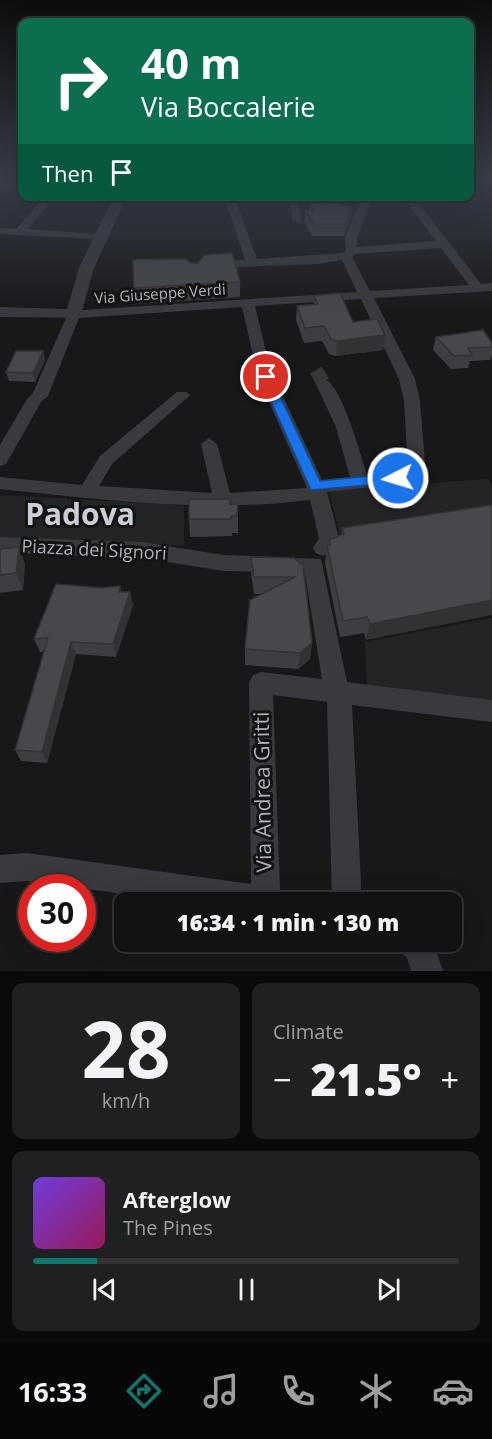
<!DOCTYPE html>
<html lang="en">
<head>
<meta charset="utf-8">
<style>
  body { margin:0; font-family:"Open Sans",sans-serif; background:#1f2021; color:#f1f3f6; height:100vh; display:flex; flex-direction:column; font-size:22px; white-space:nowrap }
  * { box-sizing:border-box; margin:0 }
  p { font-size:20px; color:#9c9ea0 }
  .icon { flex:none; width:33px; height:33px; fill:none; stroke:currentColor; stroke-width:2; stroke-linecap:round; stroke-linejoin:round }
  .map { position:relative; height:971px; overflow:hidden }
  .sheet { display:flex; flex-direction:column; gap:12px; padding:12px; background:#0a0a0a; flex:1 }
  .sheet>* { flex:none }
  .top-card { position:absolute; left:18px; top:18px; width:456px; height:183px; border-radius:12px; box-shadow:0 6px 24px #0002,0 0 0 2px #313233; background:#0b6e4f; color:#fff; overflow:hidden }
  .speed { position:absolute; left:18px; top:874px; display:flex; gap:12px; font-size:30px; font-weight:700; text-align:center }
  .speed>* { display:grid; place-content:center; width:78px; height:78px; border-radius:50%; background:#121213; box-shadow:0 6px 24px #0002,0 0 0 2px #313233; line-height:1 }
  .speed .limit { border:9px solid #d22; background:#fff; color:#111 }
  .pin { position:absolute; display:grid; place-items:center; width:51px; height:51px; color:#fff; margin:-26px; border:3px solid #fff; border-radius:50%; box-shadow:0 2px 6px #0007 }
  .me { position:absolute; width:66px; margin:-33px; rotate:265deg; stroke-linejoin:round; filter:drop-shadow(0 0 4px #0008) }
  .turn { display:flex; align-items:center; gap:21px; height:126px; padding:0 24px; font-size:27px }
  .turn .icon { width:78px; height:78px; stroke-width:2.5 }
  .turn b { display:block; font-size:42px; line-height:51px }
  .then { display:flex; align-items:center; height:57px; padding:0 24px; background:#0003; gap:12px; font-size:22px }
  .big { font-size:45px; font-weight:800; line-height:1.1 }
  .sheet .card { flex:1; display:flex; flex-direction:column; justify-content:center; gap:9px; min-width:0; padding:0 21px; border-radius:12px; background:#1f2021 }
  .sheet .dial { align-items:center; gap:0 }
  .dial b { font-size:78px; line-height:1 }
  .song { display:flex; align-items:center; gap:18px }
  .cover { width:72px; height:72px; border-radius:9px; background:linear-gradient(135deg,hsl(260 70% 55%),hsl(330 70% 35%)) }
  .played { height:6px; border-radius:3px; background:linear-gradient(90deg,#0f766e 15%,#313233 15%) }
  .keys { display:flex; justify-content:space-around; direction:ltr }
  .heat { display:flex; justify-content:space-between; align-items:center; font-size:33px; direction:ltr }
  .sheet .tiles { flex:1; display:grid; gap:12px; grid-template-columns:1fr 1fr }
  .card:last-child { grid-column:span 2 }
  .trip { position:absolute; left:114px; top:892px; width:348px; height:60px; border-radius:12px; background:#121213; box-shadow:0 6px 24px #0002,0 0 0 2px #313233; font-weight:800; line-height:60px; text-align:center }
  .tab-bar { display:flex; height:96px; justify-content:space-around; align-items:center; background:#070708; color:#9c9ea0 }
  .tab-bar .icon { width:42px; height:42px }
  .tab-bar .on { color:#0f766e }
  .tab-bar b { font-size:27px; color:#f1f3f6 }
  .map>svg:first-child { display:block }
</style>
</head>
<body>
<div class="map">
<svg width="492" height="971" viewBox="0 0 492 971">
  <rect width="100%" height="100%" fill="#181819"/>
  <path fill="#242426" d="M 488,479 L 492,487 L 492,517 L 341,541 L 329,490 Z
    M 0,495 L 184,505 L 184,546 L 0,538 Z
    M 492,618 L 492,700 L 367,689 L 365,642 Z"/>
  <g fill="none" stroke-linecap="round" stroke-linejoin="round">
    <path stroke="#353739" stroke-width="14" stroke-dasharray="14 7" stroke-linecap="butt" d="M 316,370 L 324,384"/>
    <path fill="#393a3e" fill-rule="evenodd" d="M 470,179 L 492,179 L 492,185 L 470,182 Z
      M 22,181 L 22,187 L 0,189 L 0,183 Z
      M 45,196 L 56,196 L 27,229 L 95,234 L 101,237 L 99,239 L 0,234 L 0,228 L 16,229 Z
      M 224,196 L 234,196 L 257,259 L 343,253 L 346,250 L 345,238 L 362,196 L 372,196 L 357,238 L 357,247 L 436,241 L 402,196 L 413,196 L 481,284 L 492,283 L 492,291 L 374,298 L 415,379 L 420,401 L 426,476 L 423,480 L 417,482 L 327,492 L 339,538 L 330,553 L 323,556 L 316,553 L 313,548 L 319,538 L 310,500 C 206,513 103,500 0,489 L 0,477 L 82,485 L 100,456 L 177,392 L 187,392 L 190,395 L 187,398 L 112,464 L 99,486 L 212,493 L 201,444 L 209,438 L 217,444 L 230,493 L 307,488 L 258,377 L 266,372 L 274,377 L 322,480 L 350,477 L 336,427 L 316,384 L 324,379 C 342,384 361,457 367,475 L 408,471 L 404,401 L 399,379 L 361,299 L 255,306 L 269,364 L 262,368 L 255,364 L 242,307 L 79,318 L 48,396 L 41,402 L 6,464 L 0,466 L 0,445 L 27,399 L 33,393 L 69,311 L 357,292 L 342,260 L 318,264 L 206,268 L 206,262 L 210,261 L 245,260 ZM 441,248 L 469,285 L 370,291 L 352,257 L 355,254 Z
      M 288,196 L 298,196 L 302,223 L 293,221 Z
      M 0,537 L 142,542 L 224,555 L 321,559 L 347,682 L 492,700 L 492,722 L 352,705 L 362,903 L 332,903 L 327,702 L 273,695 L 280,890 L 286,893 L 291,903 L 191,903 L 27,881 L 0,883 L 0,855 L 27,853 L 251,884 L 249,683 L 253,675 L 261,672 L 322,679 L 305,573 L 224,571 L 142,558 L 0,553 Z
      M 397,942 L 433,942 L 443,971 L 411,971 L 407,957 L 401,953 Z"/>
    <path fill="#393a3e" fill-rule="evenodd" d="M 114,196 L 127,196 L 94,268 L 80,318 L 0,317 L 0,307 L 67,309 L 79,268 Z"/>
  </g>
  <path fill="#3d3e41" d="M 309,203 L 352,207 L 351,218 L 344,236 L 313,236 L 304,223 L 305,211 L 309,211 Z
    M 190,263 L 240,282 L 240,297 L 136,304 L 134,288 Z
    M 314,296 L 353,322 L 385,335 L 383,350 L 336,356 L 329,354 L 322,341 L 304,343 L 296,320 L 297,306 L 314,305 Z
    M 436,337 L 492,343 L 492,355 L 490,360 L 470,361 L 468,368 L 451,369 L 433,350 Z
    M 43,351 L 45,360 L 35,382 L 9,381 L 6,372 Z
    M 230,504 L 238,504 L 238,533 L 232,533 L 232,536 L 190,537 L 189,519 Z
    M 492,505 L 366,640 L 364,633 L 340,637 L 325,563 L 327,546 L 328,545 L 329,540 L 341,536 L 342,528 Z
    M 0,549 L 25,564 L 23,590 L 0,593 Z
    M 251,557 L 294,558 L 312,643 L 310,659 L 298,669 L 245,665 L 245,649 L 262,594 L 254,594 L 251,574 Z
    M 120,586 L 121,592 L 130,592 L 133,605 L 116,657 L 76,654 L 47,763 L 21,761 L 15,750 L 44,652 L 40,652 L 34,639 L 102,588 Z"/>
  <path fill="#323235" d="M 352,207 L 351,218 L 344,236 L 345,224 Z
    M 385,335 L 383,350 L 336,356 L 337,341 Z
    M 43,351 L 45,360 L 35,382 L 33,373 Z
    M 19,547 L 25,564 L 23,590 L 16,573 Z
    M 130,592 L 133,605 L 116,657 L 113,644 Z
    M 492,600 L 492,615 L 366,640 L 370,624 Z
    M 71,642 L 76,654 L 47,763 L 42,752 Z
    M 312,643 L 310,659 L 298,669 L 300,653 Z"/>
  <path fill="#47484c" stroke="#323235" stroke-width="1.5" d="M 328,202 L 352,207 L 345,224 L 314,224 L 305,211 L 313,210 L 309,203 Z
    M 232,253 L 240,282 L 134,288 L 133,260 L 186,259 L 190,263 L 198,263 L 205,255 Z
    M 340,293 L 353,322 L 377,319 L 385,335 L 337,341 L 331,339 L 324,326 L 305,328 L 297,306 L 318,304 L 314,296 Z
    M 483,330 L 492,343 L 492,347 L 468,348 L 472,355 L 454,356 L 436,337 Z
    M 16,351 L 43,351 L 33,373 L 6,372 Z
    M 189,499 L 230,499 L 230,504 L 238,504 L 237,516 L 231,516 L 231,519 L 189,519 Z
    M 492,505 L 492,600 L 370,624 L 367,617 L 343,621 L 327,546 L 330,545 L 329,540 L 344,534 L 342,528 Z
    M 19,547 L 16,573 L 0,575 L 0,549 Z
    M 251,557 L 294,558 L 303,565 L 312,643 L 300,653 L 245,649 L 250,600 L 295,577 L 254,577 Z
    M 56,584 L 102,588 L 120,586 L 119,592 L 130,592 L 113,644 L 71,642 L 42,752 L 15,750 L 48,638 L 34,639 Z"/>
  <linearGradient id="sky" x2="0" y2="1"><stop stop-color="#0d0d0e"/><stop offset="0.57" stop-color="#373d49"/><stop offset="1" stop-color="#373d49" stop-opacity="0"/></linearGradient>
  <rect width="492" height="315" fill="url(#sky)"/>
  <path fill="#1a73e8" stroke="#114b97" stroke-width="1.5" d="M 266,374 L 271,377 L 320,481 L 398,473 L 403,475 L 403,482 L 311,490 L 260,377 Z"/>
  <g text-anchor="middle" stroke-width="6" stroke-linejoin="round" paint-order="stroke">
    <g font-size="15" fill="#aab1b9" stroke="#131314">
      <text transform="translate(160 294) rotate(-4)" y="5">Via Giuseppe Verdi</text>
    </g>
    <g font-size="18" fill="#aab1b9" stroke="#131314">
      <text transform="translate(94 550) rotate(3)" y="6">Piazza dei Signori</text>
    </g>
    <g font-size="21" fill="#aab1b9" stroke="#131314">
      <text transform="translate(263 792) rotate(-91)" y="7">Via Andrea Gritti</text>
    </g>
    <g font-size="30" font-weight="bold" fill="#cbcfd5" stroke="#131314">
      <text x="80" y="525">Padova</text>
    </g>
  </g>
</svg>
<div class="speed"><div class="limit">30</div></div>
<div class="pin" style="left:266px;top:377px;background:#d93025"><svg class="icon" aria-label="arrive" viewBox="0 0 24 24"><path d="M6 21V4h12l-3 4 3 4H6"/></svg></div>
<svg class="me" style="left:398px;top:478px" viewBox="-20 -20 40 40"><circle r="17" fill="#1a73e8" stroke="#fff" stroke-width="3"/><path d="M0-11L8 9 0 5-8 9z" fill="#fff"/></svg>
<div class="trip">16:34 · 1 min · 130 m</div>
<div class="top-card">
<div class="turn"><svg class="icon" aria-label="right" viewBox="0 0 24 24"><path d="M7 20v-9h11M14 6l5 5-5 5"/></svg><div><b>40 m</b>Via Boccalerie</div></div>
<div class="then">Then<svg class="icon" aria-label="arrive" viewBox="0 0 24 24"><path d="M6 21V4h12l-3 4 3 4H6"/></svg></div>
</div>
</div>
<section class="sheet">
<div class="tiles">
<div class="card dial"><b>28</b><p>km/h</p></div>
<div class="card"><p>Climate</p>
<div class="heat"><a>−</a><b class="big">21.5°</b><a>+</a></div>
</div>
<div class="card">
<div class="song"><i class="cover"></i><div><b>Afterglow</b><p>The Pines</p></div></div>
<div class="played"></div>
<div class="keys"><svg class="icon" aria-label="previous" viewBox="0 0 24 24"><path d="M18 5L8 12l10 7zM5 5v14"/></svg><svg class="icon" aria-label="pause" viewBox="0 0 24 24"><path d="M8 5v14M16 5v14"/></svg><svg class="icon" aria-label="next" viewBox="0 0 24 24"><path d="M6 5l10 7-10 7zM19 5v14"/></svg></div>
</div>
</div>
</section>
<nav class="tab-bar">
<b>16:33</b>
<svg class="icon on" aria-label="directions" viewBox="0 0 24 24"><path d="M12 3l9 9-9 9-9-9zM9 14v-3h6M13 9l2 2-2 2"/></svg>
<svg class="icon" aria-label="music" viewBox="0 0 24 24"><path d="M9 18V5l10-2v13"/><circle cx="6" cy="18" r="3"/><circle cx="16" cy="16" r="3"/></svg>
<svg class="icon" aria-label="phone" viewBox="0 0 24 24"><path d="M5 4h4l2 5-3 2q2 4 5 5l2-3 5 2v4C11 20 4 13 5 4z"/></svg>
<svg class="icon" aria-label="climate" viewBox="0 0 24 24"><path d="M12 3v18M4 7l16 10M4 17L20 7"/></svg>
<svg class="icon" aria-label="car" viewBox="0 0 24 24"><path d="M5 17H2v-5l4-1 3-4h7l3 4 3 1v5h-3M9 17h6M6 11h13"/><circle cx="7" cy="17" r="2"/><circle cx="17" cy="17" r="2"/></svg>
</nav>
</body>
</html>
